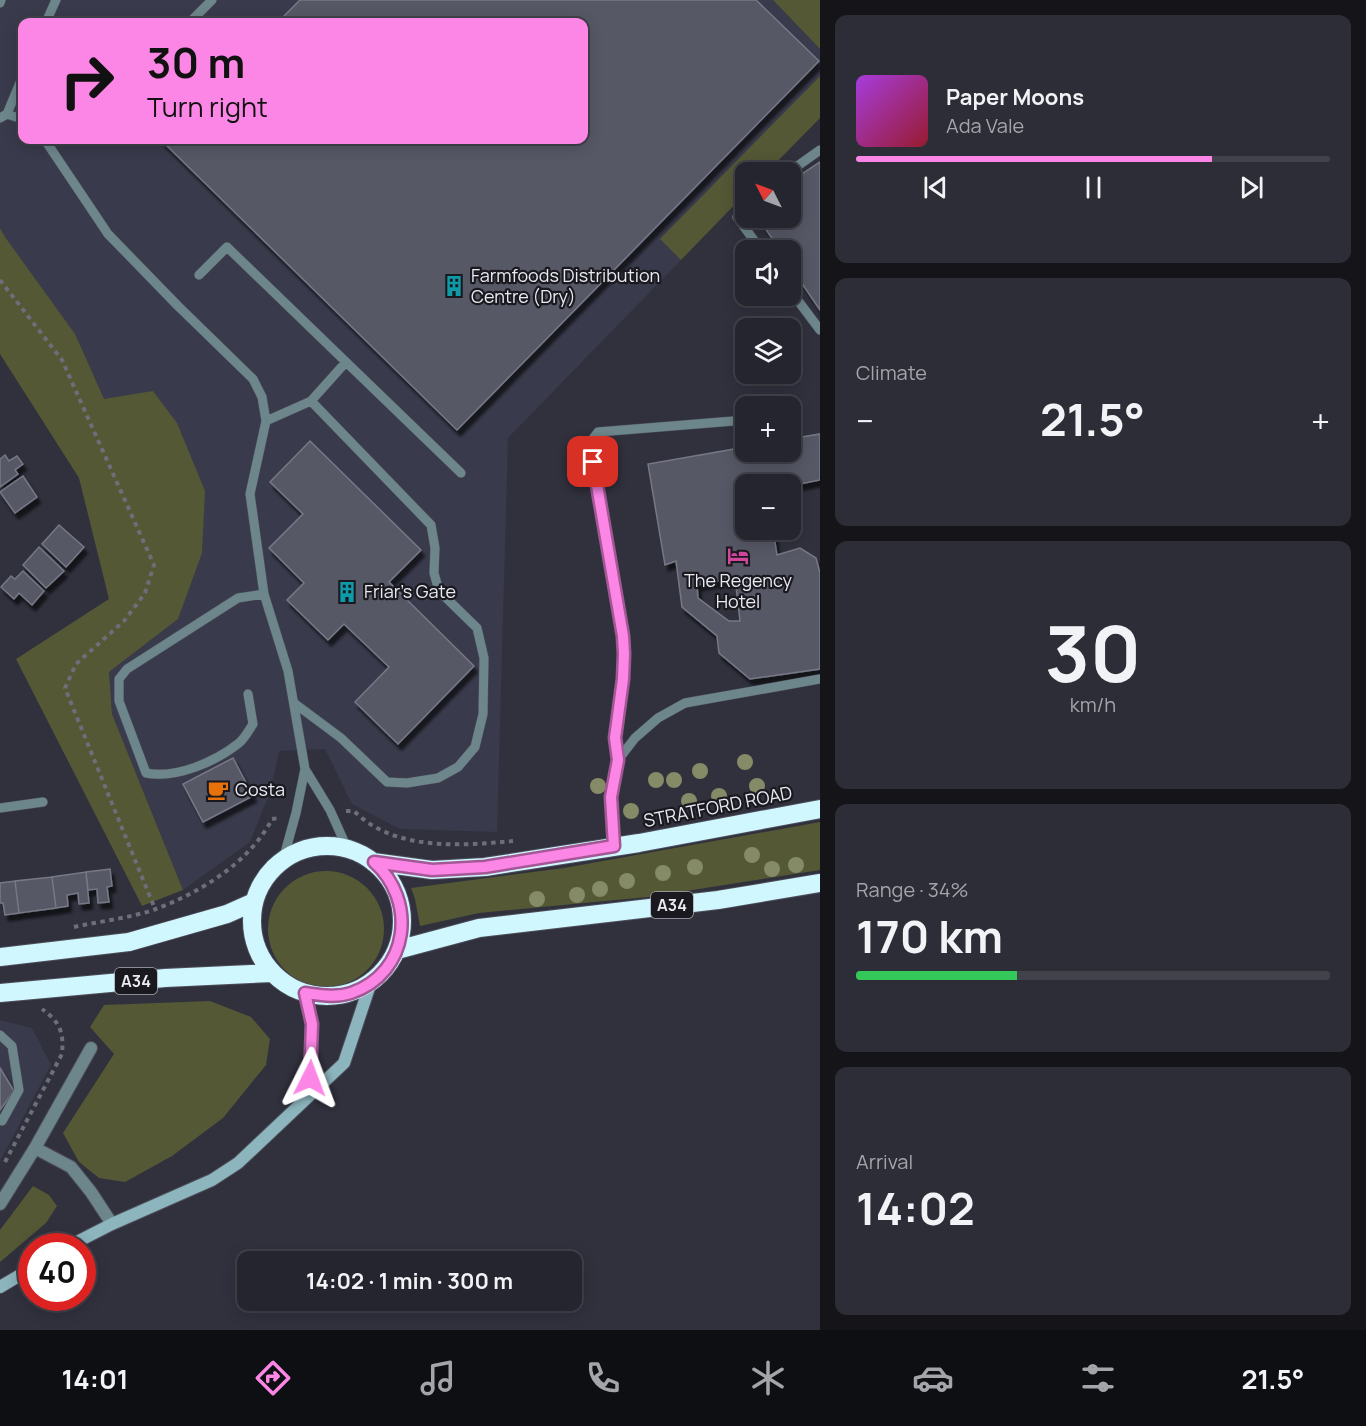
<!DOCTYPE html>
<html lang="en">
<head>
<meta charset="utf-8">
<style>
  body { margin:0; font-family:Manrope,sans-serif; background:#2c2d36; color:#f1f3f6; height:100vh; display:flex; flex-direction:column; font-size:22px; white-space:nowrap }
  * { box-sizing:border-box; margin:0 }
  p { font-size:20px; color:#a3a5aa }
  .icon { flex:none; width:33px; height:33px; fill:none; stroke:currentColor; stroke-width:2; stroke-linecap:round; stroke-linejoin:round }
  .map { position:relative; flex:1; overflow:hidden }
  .sheet { display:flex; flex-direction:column; gap:15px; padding:15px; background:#141419; width:546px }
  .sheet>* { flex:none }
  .top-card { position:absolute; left:18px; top:18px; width:570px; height:126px; border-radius:12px; box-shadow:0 3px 15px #0003,0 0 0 2px #41424a; background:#fb86e5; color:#111; overflow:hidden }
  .needle { width:39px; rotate:312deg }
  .fabs { position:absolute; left:735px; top:162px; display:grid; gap:12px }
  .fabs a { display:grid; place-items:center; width:66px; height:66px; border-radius:12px; background:#24252e; box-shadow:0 3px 15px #0003,0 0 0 2px #41424a; font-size:30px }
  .speed { position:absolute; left:18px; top:1233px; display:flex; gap:12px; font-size:30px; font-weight:700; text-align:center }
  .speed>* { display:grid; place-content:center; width:78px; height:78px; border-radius:50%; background:#24252e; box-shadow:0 3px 15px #0003,0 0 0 2px #41424a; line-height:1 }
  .speed .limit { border:9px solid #d22; background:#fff; color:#111 }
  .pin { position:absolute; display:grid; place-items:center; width:51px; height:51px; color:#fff; margin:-26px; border-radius:12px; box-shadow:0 3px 9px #0006 }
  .me { position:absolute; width:66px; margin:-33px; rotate:3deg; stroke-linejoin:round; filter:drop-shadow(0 0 4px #0008) }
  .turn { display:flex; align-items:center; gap:21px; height:126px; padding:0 30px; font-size:27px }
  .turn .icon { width:78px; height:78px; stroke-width:2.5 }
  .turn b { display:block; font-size:42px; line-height:51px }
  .big { font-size:45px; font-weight:700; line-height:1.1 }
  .sheet .widget { flex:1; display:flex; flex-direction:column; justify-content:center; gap:9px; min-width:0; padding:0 21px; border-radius:12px; background:#2c2d36 }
  .sheet .dial { align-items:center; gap:0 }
  .dial b { font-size:78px; line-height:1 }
  .song { display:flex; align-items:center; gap:18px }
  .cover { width:72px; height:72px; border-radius:9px; background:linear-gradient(135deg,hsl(280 70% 55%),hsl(350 70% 35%)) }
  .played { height:6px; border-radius:3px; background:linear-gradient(90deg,#fb86e5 75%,#41424a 75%) }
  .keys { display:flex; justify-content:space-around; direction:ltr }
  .heat { display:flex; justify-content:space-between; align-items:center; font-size:33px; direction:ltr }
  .charge { height:9px; border-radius:4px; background:linear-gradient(90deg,#34c759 34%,#41424a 0) }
  .trip { position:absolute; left:237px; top:1251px; width:345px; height:60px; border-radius:12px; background:#24252e; box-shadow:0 3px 15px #0003,0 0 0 2px #41424a; font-weight:700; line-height:60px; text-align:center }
  .tab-bar { display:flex; height:96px; justify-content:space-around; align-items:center; background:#0e0f12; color:#a3a5aa }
  .tab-bar .icon { width:42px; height:42px }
  .tab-bar .selected { color:#fb86e5 }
  .tab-bar b { font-size:27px; color:#f1f3f6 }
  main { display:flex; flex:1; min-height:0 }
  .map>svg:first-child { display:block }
</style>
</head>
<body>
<main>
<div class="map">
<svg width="820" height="1330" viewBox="0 0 820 1330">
  <defs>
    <filter id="shadow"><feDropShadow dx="3.5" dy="6" stdDeviation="1.5" flood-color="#0009"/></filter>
  </defs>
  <rect width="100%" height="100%" fill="#30313d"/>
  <path fill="#393a4b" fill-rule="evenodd" d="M 0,0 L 773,0 L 820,49 L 820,76 L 661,239 L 681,260 L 508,438 L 497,832 L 400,829 L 352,804 L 325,749 L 279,751 L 271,790 L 250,842 L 183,890 L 112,714 L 109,672 L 178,619 L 0,228 ZM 22,22 L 584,22 L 584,140 L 22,140 Z
    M 0,1020 L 32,1028 L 51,1065 L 0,1161 Z"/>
  <path fill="#545835" d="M 773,0 L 820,0 L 820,49 Z
    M 820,76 L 820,118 L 767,172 L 746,172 L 745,194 L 681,260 L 660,239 Z
    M 0,228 L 5,237 L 75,334 L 104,399 L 153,391 L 177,423 L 205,491 L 202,553 L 178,619 L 109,672 L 112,714 L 183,890 L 142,906 L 16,659 L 109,599 L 79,478 L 0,354 Z
    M 820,822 L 820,870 L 648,897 L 479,913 L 420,926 L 415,899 L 411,888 L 564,868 Z
    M268 929a58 58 0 1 1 116 0a58 58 0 1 1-116 0Z
    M 210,1001 L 251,1017 L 270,1039 L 266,1065 L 223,1118 L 172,1156 L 125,1182 L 99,1178 L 79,1162 L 63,1133 L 114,1054 L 90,1027 L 104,1005 Z
    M 33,1186 L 49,1195 L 57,1206 L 46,1223 L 0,1262 L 0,1230 Z"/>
  <path fill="#575866" stroke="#767886" stroke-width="1.5" fill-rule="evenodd" filter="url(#shadow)" d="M 300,0 L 756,0 L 819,61 L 457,430 L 162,141 L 584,140 L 584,22 L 278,22 Z
    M 820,162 L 820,310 L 790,266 L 790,250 L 780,250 L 758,218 L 790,218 L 790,182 Z
    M 820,434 L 820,480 L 790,486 L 746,484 L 746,530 L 773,530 L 777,555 L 800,548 L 816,558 L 820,573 L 820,669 L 750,679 L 719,653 L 717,636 L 682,607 L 676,561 L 665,565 L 648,464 L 746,447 L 746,452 L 790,452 L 790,439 ZM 735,578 L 740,621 L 729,621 L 698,598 L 697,585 Z
    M 310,441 L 421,550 L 389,582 L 474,666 L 398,744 L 355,702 L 389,667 L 344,624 L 328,640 L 287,600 L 304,583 L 269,548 L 303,514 L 270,482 Z
    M 5,455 L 9,461 L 17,456 L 23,464 L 15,470 L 18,474 L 0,487 L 0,459 Z
    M 23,476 L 37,497 L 15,513 L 0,492 Z
    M 59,525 L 84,547 L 66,567 L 42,544 Z
    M 39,547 L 64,571 L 46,588 L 23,565 Z
    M 23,571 L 44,591 L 32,605 L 19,593 L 14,599 L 1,587 L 11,576 L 15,579 Z
    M 233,758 L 253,796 L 203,822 L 183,784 Z
    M 110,869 L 112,886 L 107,887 L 109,902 L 98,903 L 97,889 L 88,890 L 86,872 Z
    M 86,872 L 89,903 L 79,904 L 78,893 L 67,895 L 68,906 L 56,908 L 52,877 Z
    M 52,877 L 56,908 L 19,913 L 15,881 Z
    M 15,881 L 19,913 L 5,915 L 3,903 L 0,903 L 0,883 Z
    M 0,1068 L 14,1091 L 0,1110 Z"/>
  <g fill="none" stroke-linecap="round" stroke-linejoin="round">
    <defs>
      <path id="lane" d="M 0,3 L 1,0
        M 46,22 L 56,0
        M 190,22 L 212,0
        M 7,114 L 22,119
        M 0,118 L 7,114 L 22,78
        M 45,140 L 108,234 L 178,306 L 253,379 L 262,397 L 266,421 L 250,494 L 264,594 L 288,671 L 305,769
        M 789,172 L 820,150
        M 746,204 L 737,217 L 761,250
        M 199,275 L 227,247 L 346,362
        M 790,290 L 820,330
        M 266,421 L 311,401
        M 248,694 L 253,724 C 249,730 245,738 239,743 C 215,762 176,779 146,773 L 119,701 L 119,679 L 127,669 L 238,598 L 264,594
        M 294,703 L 341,738 L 387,782 L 407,783 L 438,778 L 458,767 L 475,747 L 483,714 L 484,658 L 477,628 L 439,591 L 434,573 L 435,548 L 431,525 L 311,401 L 346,362 L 461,473
        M 618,760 L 615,738 L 616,723 L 621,697 L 625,654 L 591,450 L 592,440 L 598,432 L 746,420
        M 0,808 L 43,802
        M 613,847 L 611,797 L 618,760 L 635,738 L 658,718 L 685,703 L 820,679
        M 283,860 L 296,813 L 305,769 L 330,810 L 347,848
        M 0,1035 L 12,1046 L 19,1090 L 2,1121"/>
      <path id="street" d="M 35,1148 L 71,1167 L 91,1192 L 112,1224
        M 0,1204 L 35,1148 L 91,1048"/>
      <path id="secondary" d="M 305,993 L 312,1024 L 309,1096
        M 69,1246 L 112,1224 L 212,1180 L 238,1163 L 344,1063 L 371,982
        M 0,1287 L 32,1268"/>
      <path id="highway" d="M252 921a75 75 0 1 1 150 0a75 75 0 1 1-150 0Z
        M 373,862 L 432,870 L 485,867 L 639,843 L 820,809
        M 397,950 L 479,928 L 718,900 L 820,883
        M 0,957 L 129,942 L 227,914 L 254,902
        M 0,993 L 165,978 L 272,973"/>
    </defs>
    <use href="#lane" stroke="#4d4e5a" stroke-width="10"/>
    <use href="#street" stroke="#4d4e5a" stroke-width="14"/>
    <use href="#secondary" stroke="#4d4e5a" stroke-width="14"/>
    <use href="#highway" stroke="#4d4e5a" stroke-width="20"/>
    <path stroke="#6d6e79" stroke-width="4" stroke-dasharray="4.5 4.5" stroke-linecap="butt" d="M 0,280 L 62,360 L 154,565 L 145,593 L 124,621 L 76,664 L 65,688 L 155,909
      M 346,811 L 354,811 C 394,851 459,846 513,841
      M 74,927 C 101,921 131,918 156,909 C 201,892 250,862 272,819 L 279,818
      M 5,1162 L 62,1054 C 64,1032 60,1022 42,1009"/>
    <use href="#lane" stroke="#6c868b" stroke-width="9"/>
    <use href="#street" stroke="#6c868b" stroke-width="12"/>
    <use href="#secondary" stroke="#8cb5be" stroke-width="12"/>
    <use href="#highway" stroke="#d0f6fe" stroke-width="18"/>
  </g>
  <g fill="#858b67">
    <circle cx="745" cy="762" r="8"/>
    <circle cx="700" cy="771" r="8"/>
    <circle cx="656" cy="780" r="8"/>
    <circle cx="674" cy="780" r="8"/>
    <circle cx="598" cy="786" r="8"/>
    <circle cx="757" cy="786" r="8"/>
    <circle cx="719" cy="796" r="8"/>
    <circle cx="689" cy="801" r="8"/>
    <circle cx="631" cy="811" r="8"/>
    <circle cx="752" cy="855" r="8"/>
    <circle cx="796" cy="865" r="8"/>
    <circle cx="695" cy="867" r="8"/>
    <circle cx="772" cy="869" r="8"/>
    <circle cx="663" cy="873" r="8"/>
    <circle cx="627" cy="881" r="8"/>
    <circle cx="600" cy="889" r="8"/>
    <circle cx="577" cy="895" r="8"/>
    <circle cx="537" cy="899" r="8"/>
  </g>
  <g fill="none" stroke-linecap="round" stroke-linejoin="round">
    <defs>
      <path id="route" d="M 310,1078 L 312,1024 L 305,993 C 320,995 336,998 351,993 C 410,973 417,900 374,862 L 432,870 L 485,867 L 614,846 L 611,797 L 618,760 L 615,738 L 623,679 L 624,654 L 623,636 L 593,462"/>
    </defs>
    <use href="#route" stroke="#a35795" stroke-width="15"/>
    <use href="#route" stroke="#fb86e5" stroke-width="10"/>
  </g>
  <defs>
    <symbol id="building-bare" viewBox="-9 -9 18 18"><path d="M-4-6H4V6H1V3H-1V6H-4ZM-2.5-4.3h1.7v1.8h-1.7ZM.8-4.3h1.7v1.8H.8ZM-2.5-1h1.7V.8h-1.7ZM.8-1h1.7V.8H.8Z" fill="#0f9aa8" stroke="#19191f" stroke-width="2.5" paint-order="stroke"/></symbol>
    <symbol id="hotel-bare" viewBox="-9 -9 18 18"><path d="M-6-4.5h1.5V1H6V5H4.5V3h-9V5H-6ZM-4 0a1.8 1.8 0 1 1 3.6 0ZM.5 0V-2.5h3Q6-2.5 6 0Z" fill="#d1479c" stroke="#19191f" stroke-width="2.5" paint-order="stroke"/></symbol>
    <symbol id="cafe-bare" viewBox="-9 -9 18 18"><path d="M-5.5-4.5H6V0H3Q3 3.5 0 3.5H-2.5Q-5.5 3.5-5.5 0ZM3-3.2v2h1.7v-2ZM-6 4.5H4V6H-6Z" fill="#e8710a" stroke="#19191f" stroke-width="2.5" paint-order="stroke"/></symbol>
  </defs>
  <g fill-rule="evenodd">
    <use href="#building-bare" x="439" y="271" width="30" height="30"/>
    <use href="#hotel-bare" x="723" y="541" width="30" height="30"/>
    <use href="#building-bare" x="332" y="577" width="30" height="30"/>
    <use href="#cafe-bare" x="203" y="775" width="30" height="30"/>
  </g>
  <g text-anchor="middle" stroke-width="4.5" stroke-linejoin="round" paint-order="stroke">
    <g fill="#19191f" stroke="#aaabb2" stroke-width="1.5">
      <rect x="651" y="892" width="42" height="26" rx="4.5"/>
      <rect x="115" y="968" width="42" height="26" rx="4.5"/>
    </g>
    <g font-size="16" font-weight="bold" fill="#e8e9f1">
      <text x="672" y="911">A34</text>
      <text x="136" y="987">A34</text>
    </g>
    <g font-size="18" fill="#e8e9f1" stroke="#19191f" text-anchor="start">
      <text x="471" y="282">Farmfoods Distribution<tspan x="471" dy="21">Centre (Dry)</tspan></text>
      <text x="738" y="587" text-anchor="middle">The Regency<tspan x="738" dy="21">Hotel</tspan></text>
      <text x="364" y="598">Friar's Gate</text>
      <text x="235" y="796">Costa</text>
    </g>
    <g font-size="18" fill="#e8e9f1" stroke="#19191f">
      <text transform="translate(718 807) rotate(-11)" y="6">STRATFORD ROAD</text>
    </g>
  </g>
</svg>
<div class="fabs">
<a><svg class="needle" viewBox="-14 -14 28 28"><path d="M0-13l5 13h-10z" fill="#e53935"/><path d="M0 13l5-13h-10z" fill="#a3a5aa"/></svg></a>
<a><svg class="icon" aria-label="sound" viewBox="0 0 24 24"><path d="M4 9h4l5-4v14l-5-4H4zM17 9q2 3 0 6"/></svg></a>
<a><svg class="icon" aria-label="layers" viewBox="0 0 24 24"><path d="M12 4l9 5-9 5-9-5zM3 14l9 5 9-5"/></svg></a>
<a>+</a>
<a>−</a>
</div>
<div class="speed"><div class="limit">40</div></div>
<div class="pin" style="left:593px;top:462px;background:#d93025"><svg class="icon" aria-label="arrive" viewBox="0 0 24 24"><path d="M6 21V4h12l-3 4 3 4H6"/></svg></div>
<svg class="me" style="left:310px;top:1078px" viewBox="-20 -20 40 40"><path d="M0-17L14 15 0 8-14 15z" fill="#fb86e5" stroke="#fff" stroke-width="4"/></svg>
<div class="trip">14:02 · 1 min · 300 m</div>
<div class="top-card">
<div class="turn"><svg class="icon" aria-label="right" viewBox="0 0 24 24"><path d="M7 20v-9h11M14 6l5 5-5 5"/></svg><div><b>30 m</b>Turn right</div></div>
</div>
</div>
<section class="sheet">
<div class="widget">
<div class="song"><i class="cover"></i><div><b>Paper Moons</b><p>Ada Vale</p></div></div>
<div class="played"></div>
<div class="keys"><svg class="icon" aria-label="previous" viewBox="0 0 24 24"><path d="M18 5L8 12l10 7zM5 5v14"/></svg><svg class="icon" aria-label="pause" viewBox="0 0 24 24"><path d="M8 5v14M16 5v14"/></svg><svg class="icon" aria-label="next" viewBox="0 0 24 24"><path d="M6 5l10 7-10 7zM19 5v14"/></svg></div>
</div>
<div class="widget"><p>Climate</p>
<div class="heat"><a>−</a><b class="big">21.5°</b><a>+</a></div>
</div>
<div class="widget dial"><b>30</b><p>km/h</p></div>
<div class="widget"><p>Range · 34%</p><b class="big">170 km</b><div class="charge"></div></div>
<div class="widget"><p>Arrival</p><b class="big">14:02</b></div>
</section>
</main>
<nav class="tab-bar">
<b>14:01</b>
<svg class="icon selected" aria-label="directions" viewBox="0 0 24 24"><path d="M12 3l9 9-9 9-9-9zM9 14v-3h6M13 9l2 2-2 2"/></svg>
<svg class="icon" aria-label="music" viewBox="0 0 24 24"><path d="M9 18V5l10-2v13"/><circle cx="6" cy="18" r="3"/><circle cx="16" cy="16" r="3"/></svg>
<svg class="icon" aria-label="phone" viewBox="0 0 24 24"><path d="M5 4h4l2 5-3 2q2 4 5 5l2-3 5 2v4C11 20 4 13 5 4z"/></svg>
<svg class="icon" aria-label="climate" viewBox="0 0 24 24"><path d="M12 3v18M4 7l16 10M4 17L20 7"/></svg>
<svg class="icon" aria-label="car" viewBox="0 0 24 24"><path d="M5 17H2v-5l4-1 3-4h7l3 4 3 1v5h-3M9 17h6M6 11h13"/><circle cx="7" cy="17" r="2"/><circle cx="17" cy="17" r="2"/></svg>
<svg class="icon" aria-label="filters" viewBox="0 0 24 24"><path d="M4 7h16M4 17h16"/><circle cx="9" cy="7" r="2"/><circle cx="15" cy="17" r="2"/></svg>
<b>21.5°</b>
</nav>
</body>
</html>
